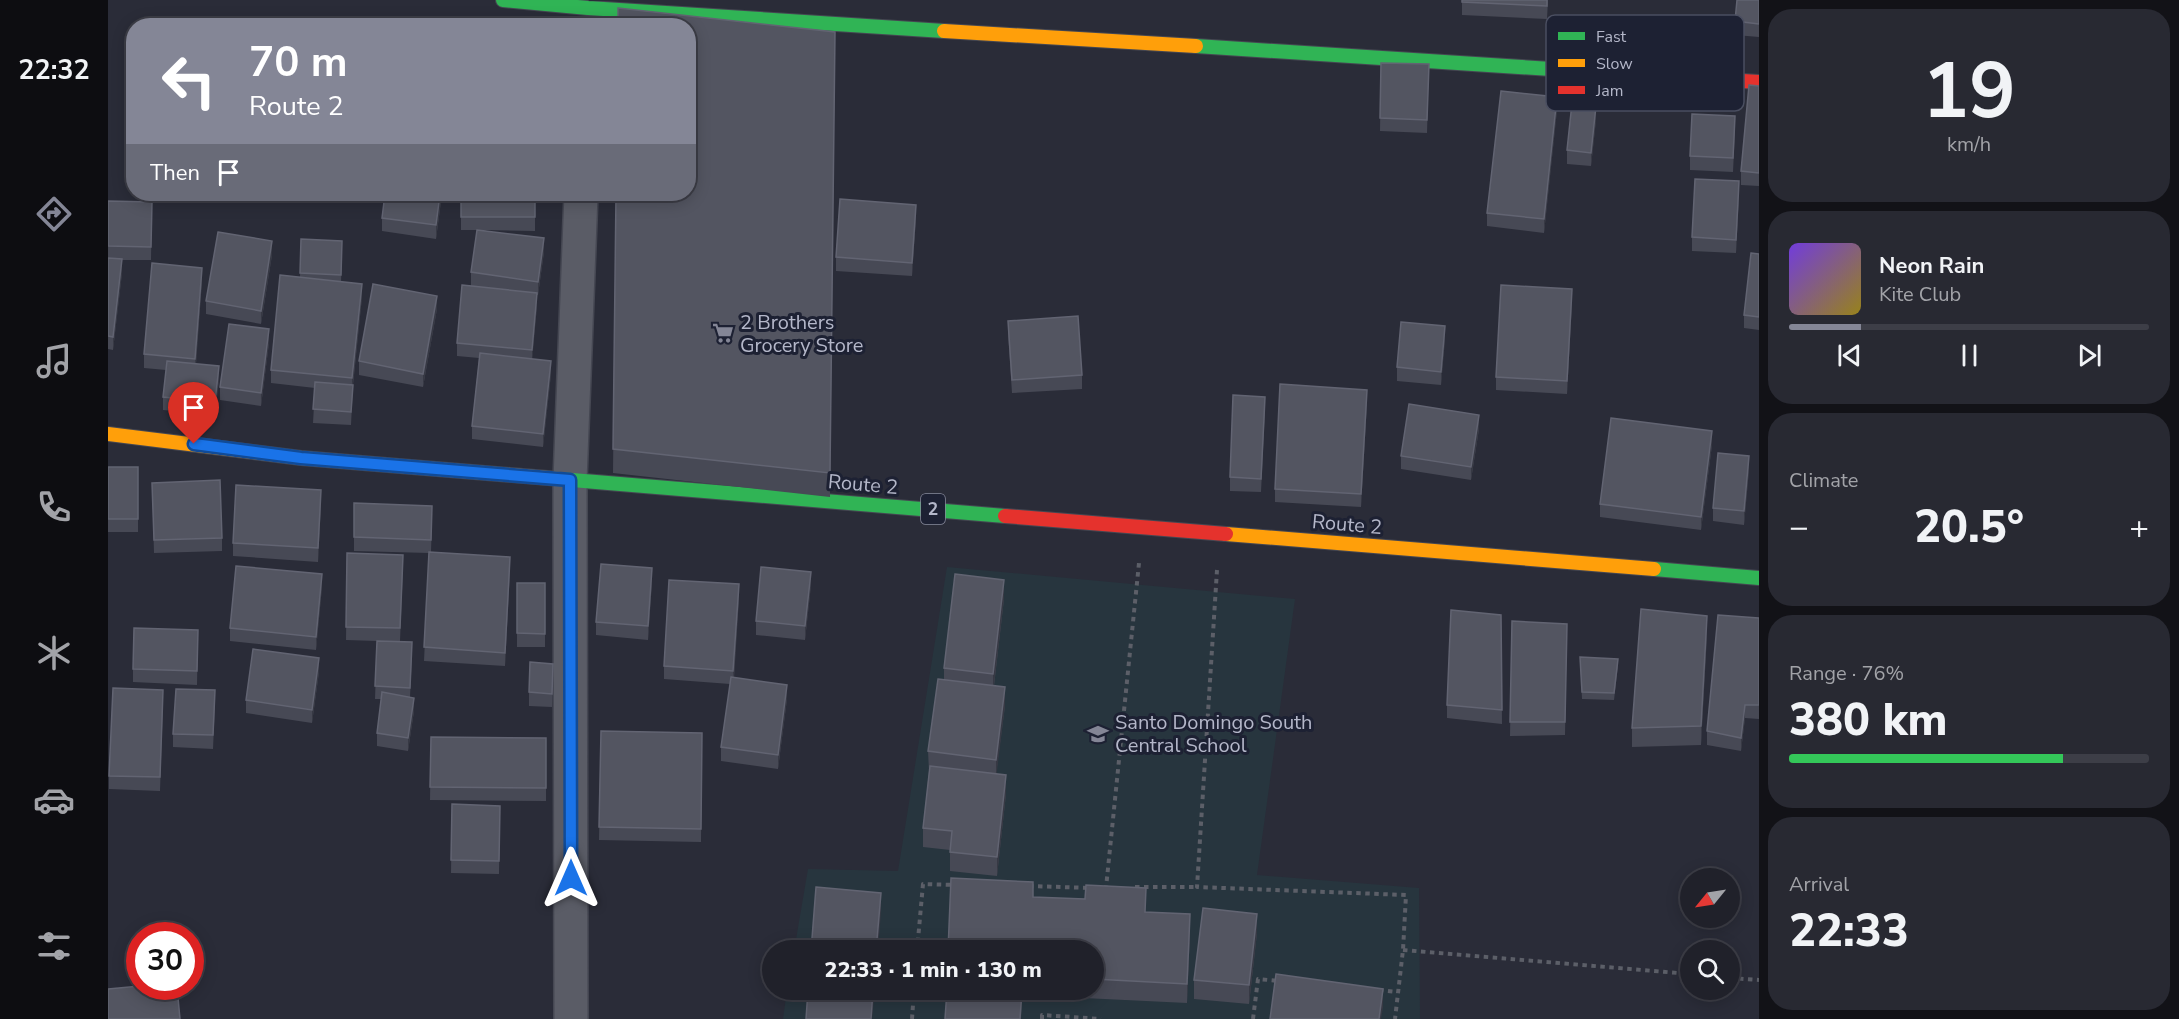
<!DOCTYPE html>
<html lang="en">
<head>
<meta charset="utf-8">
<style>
  body { margin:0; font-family:"Nunito Sans",sans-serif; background:#282932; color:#f1f3f6; height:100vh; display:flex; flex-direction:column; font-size:22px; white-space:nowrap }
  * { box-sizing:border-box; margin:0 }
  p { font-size:20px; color:#a2a3a8 }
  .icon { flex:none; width:33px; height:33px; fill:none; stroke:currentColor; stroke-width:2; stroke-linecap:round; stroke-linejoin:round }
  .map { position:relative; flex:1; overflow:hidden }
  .drawer { display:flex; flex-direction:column; gap:9px; padding:9px; background:#121217; width:420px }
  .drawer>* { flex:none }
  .guide { position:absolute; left:18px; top:18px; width:570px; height:183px; border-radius:24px; box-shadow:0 3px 15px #0003,0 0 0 2px #3d3e47; background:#848696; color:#fff; overflow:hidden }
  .needle { width:39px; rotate:240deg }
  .fabs { position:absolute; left:1572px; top:868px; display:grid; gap:12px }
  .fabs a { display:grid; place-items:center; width:60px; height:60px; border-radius:50%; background:#20212a; box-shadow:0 3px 15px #0003,0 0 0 2px #3d3e47; font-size:30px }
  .speed { position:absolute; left:18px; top:922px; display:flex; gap:12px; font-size:30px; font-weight:700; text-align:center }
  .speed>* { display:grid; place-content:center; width:78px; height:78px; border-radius:50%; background:#20212a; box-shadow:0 3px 15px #0003,0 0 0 2px #3d3e47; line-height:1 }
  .speed .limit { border:9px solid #d22; background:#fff; color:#111 }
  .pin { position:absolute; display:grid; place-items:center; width:51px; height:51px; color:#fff; margin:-62px -26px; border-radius:50% 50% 50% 0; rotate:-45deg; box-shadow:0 0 6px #0007 }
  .pin .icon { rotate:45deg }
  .me { position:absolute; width:66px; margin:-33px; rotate:0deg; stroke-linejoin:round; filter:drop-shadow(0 0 4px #0008) }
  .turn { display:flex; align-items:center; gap:21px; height:126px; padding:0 24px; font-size:27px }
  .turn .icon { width:78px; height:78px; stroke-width:2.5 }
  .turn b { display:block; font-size:42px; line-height:51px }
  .then { display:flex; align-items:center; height:57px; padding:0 24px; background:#0003; gap:12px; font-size:22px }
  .big { font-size:45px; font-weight:800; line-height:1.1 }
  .drawer .widget { flex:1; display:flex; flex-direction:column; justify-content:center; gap:9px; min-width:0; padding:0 21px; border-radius:24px; background:#282932 }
  .drawer .dial { align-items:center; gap:0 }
  .dial b { font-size:78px; line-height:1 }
  .song { display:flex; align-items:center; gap:18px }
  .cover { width:72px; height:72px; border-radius:9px; background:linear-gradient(135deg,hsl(260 70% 55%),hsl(50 70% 35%)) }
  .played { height:6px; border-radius:3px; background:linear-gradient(90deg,#848696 20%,#3d3e47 20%) }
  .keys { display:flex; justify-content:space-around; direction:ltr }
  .heat { display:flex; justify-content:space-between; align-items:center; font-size:33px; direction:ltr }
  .charge { height:9px; border-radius:4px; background:linear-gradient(90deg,#34c759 76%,#3d3e47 0) }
  .trip { position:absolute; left:654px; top:940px; width:342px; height:60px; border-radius:30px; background:#20212a; box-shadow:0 3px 15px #0003,0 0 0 2px #3d3e47; font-weight:800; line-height:60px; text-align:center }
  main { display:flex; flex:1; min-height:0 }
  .tab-bar { display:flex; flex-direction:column; width:108px; justify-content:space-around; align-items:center; background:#0d0d11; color:#a2a3a8 }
  .tab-bar .icon { width:42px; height:42px }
  .tab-bar .selected { color:#848696 }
  .tab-bar b { font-size:27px; color:#f1f3f6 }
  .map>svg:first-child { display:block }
</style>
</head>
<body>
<main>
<nav class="tab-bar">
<b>22:32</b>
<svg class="icon selected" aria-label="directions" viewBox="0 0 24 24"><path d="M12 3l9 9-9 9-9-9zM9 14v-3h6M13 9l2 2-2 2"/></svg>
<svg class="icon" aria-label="music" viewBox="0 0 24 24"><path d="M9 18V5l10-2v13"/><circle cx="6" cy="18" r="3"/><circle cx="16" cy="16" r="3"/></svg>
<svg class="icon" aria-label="phone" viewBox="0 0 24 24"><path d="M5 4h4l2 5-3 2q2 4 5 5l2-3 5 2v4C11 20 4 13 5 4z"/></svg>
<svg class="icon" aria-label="climate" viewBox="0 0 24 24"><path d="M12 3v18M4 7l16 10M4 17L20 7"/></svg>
<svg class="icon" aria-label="car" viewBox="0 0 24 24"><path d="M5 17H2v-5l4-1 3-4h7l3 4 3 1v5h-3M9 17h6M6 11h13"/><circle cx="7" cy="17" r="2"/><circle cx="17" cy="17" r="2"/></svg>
<svg class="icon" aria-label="filters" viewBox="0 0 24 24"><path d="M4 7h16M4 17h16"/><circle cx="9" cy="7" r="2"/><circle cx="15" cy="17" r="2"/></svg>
</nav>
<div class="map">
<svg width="1651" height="1019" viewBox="0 0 1651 1019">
  <rect width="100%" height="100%" fill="#2a2c38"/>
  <path fill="#27353e" d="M 839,567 L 1187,599 L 1149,875 L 1311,888 L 1312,1019 L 675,1019 L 679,990 L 986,990 L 986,951 L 686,951 L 700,869 L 790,871 Z"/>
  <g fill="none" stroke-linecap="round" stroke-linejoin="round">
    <defs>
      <path id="street" d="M 463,1019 L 462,480 L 473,194"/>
      <path id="fast" d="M 395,0 L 480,8 L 836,31
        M 1088,46 L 1474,71
        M 452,479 L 897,516
        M 1546,569 L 1651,578"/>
      <path id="slow" d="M 836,31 L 1088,46
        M 0,434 L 193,458 L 452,479
        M 1118,534 L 1546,569"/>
      <path id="jam" d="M 1474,71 L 1651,82
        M 897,516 L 1118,534"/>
    </defs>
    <use href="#street" stroke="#454752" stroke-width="36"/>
    <use href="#fast" stroke="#454752" stroke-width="16"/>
    <use href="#slow" stroke="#454752" stroke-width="16"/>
    <use href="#jam" stroke="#454752" stroke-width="16"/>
    <path stroke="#5c5f68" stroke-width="4" stroke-dasharray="4.5 4.5" stroke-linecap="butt" d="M 1109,570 L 1089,887 L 1298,895 L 1295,950 L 1287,1019
      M 921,886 L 983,888
      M 1027,887 L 1089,887
      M 996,888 L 998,888 L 1031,563
      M 1295,950 L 1582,974
      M 809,951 L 815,884 L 848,885
      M 1622,978 L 1651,980
      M 1271,990 L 1289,992
      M 804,1019 L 806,990
      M 934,1019 L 934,1015 L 993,1019
      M 1145,1019 L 1150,979 L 1171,981"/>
    <use href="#street" stroke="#5a5c66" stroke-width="33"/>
    <use href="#fast" stroke="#30b455" stroke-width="14"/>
    <use href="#slow" stroke="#ff9f0a" stroke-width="14"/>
    <use href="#jam" stroke="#e5322d" stroke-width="14"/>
  </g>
  <path fill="#474955" d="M 1354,0 L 1440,0 L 1439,19 L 1354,15 Z
    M 1651,0 L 1651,37 L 1627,35 L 1627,21 Z
    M 727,32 L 722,497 L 505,473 L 508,194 Z
    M 1273,63 L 1321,64 L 1319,133 L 1272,131 Z
    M 1651,86 L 1651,186 L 1633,185 L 1633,171 Z
    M 1449,110 L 1436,233 L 1379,226 L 1379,213 Z
    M 1488,120 L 1483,166 L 1459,164 L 1459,150 Z
    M 1627,130 L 1625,172 L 1582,170 L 1582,156 Z
    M 277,194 L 334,194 L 328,239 L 274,231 L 274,218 Z
    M 353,194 L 427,194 L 427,231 L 376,230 L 436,252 L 430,295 L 429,295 L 429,306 L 424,359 L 443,374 L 435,447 L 364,439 L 364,426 L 371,358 L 349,356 L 349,343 L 363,286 L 363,272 L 369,230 L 353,230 Z
    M 1631,195 L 1628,253 L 1584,251 L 1584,237 Z
    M 0,201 L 44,202 L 43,260 L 14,260 L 14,273 L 5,350 L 0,349 Z
    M 808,218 L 804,276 L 728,271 L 728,257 Z
    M 193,239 L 234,254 L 233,282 L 254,297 L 245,385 L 243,425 L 205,423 L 207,388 L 163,383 L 163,370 L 192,277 Z
    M 1651,254 L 1651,330 L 1636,328 L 1636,315 Z
    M 164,255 L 153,324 L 98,314 L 98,301 Z
    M 94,281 L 88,364 L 111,379 L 107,415 L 55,410 L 55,397 L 58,370 L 36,368 L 36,354 Z
    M 1464,303 L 1459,394 L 1388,390 L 1388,377 Z
    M 329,309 L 315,387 L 251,375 L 251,361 Z
    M 900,321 L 974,375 L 974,389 L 904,393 L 900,334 Z
    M 1337,339 L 1333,385 L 1289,381 L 1289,367 Z
    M 161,343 L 153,406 L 112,400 L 112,387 Z
    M 1259,403 L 1253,507 L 1167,502 L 1167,489 Z
    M 1157,410 L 1153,492 L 1122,491 L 1122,477 Z
    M 1371,429 L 1363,480 L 1293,469 L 1293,456 Z
    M 1604,445 L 1593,530 L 1492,517 L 1492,504 Z
    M 0,467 L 30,467 L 30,532 L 0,532 Z
    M 1641,470 L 1636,525 L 1605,521 L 1605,508 Z
    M 44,483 L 114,538 L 114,551 L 46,553 Z
    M 246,503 L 324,519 L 323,552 L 402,570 L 397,666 L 316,661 L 321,553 L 246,551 Z
    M 213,504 L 210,562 L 125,556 L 125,543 Z
    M 239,553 L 295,568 L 292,641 L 304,656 L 302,697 L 306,711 L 300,751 L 269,746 L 269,733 L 273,699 L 267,699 L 269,641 L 238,640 Z
    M 544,582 L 540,640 L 488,635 L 488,622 Z
    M 409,583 L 437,583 L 437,647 L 409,647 Z
    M 703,585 L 697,640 L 648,635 L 648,621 Z
    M 214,587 L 208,650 L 122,641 L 122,628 Z
    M 631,598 L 626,678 L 679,699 L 670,769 L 613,761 L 613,747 L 622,684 L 556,679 L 556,666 Z
    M 896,599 L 886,686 L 897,706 L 888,774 L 898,794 L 889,876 L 842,871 L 842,850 L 815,847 L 815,828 L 821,771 L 820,751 L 836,679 L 836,668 Z
    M 1393,615 L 1394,724 L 1339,718 L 1339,705 Z
    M 1651,618 L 1651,719 L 1637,718 L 1633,751 L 1599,745 L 1599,731 Z
    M 1404,621 L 1459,624 L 1457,735 L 1402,736 Z
    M 90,630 L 89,685 L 25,682 L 25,669 Z
    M 1599,635 L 1593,745 L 1524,747 L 1524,728 Z
    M 1472,657 L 1510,666 L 1506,700 L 1474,699 Z
    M 211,672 L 204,723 L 138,713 L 138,700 Z
    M 445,677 L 444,707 L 421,706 L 421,692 Z
    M 55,703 L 52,791 L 1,789 L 1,776 Z
    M 107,704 L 105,749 L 65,747 L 65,734 Z
    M 493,731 L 594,733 L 593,842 L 491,840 Z
    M 323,737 L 438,738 L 438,801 L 322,800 Z
    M 344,804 L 392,806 L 391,874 L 343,873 Z
    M 925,897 L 1038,912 L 1082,933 L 1079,1003 L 914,995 L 913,1019 L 837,1019 L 839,990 L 986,990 L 986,951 Z
    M 1149,933 L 1141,1004 L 1086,999 L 1086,980 Z"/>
  <path fill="#373944" d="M 1449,97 L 1449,110 L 1436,233 L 1436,219 Z
    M 1488,106 L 1488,120 L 1483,166 L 1483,153 Z
    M 1631,181 L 1631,195 L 1628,253 L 1628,240 Z
    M 332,194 L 334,194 L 328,239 L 328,225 Z
    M 808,205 L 808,218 L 804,276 L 804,263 Z
    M 436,238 L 436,252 L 430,295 L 430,282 Z
    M 164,241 L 164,255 L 153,324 L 153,311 Z
    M 14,259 L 14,273 L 5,350 L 5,337 Z
    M 94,268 L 94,281 L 87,372 L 87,359 Z
    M 254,284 L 254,297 L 244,391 L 244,378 Z
    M 1464,289 L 1464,303 L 1459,394 L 1459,381 Z
    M 429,293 L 429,306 L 424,363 L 424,350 Z
    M 329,296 L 329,309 L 315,387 L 315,374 Z
    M 1337,326 L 1337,339 L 1333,385 L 1333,372 Z
    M 161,329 L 161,343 L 153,406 L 153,393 Z
    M 443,361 L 443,374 L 435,447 L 435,434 Z
    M 111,366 L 111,379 L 107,415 L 107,402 Z
    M 1259,390 L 1259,403 L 1253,507 L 1253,494 Z
    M 1371,415 L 1371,429 L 1363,480 L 1363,467 Z
    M 1604,431 L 1604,445 L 1593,530 L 1593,517 Z
    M 1641,456 L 1641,470 L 1636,525 L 1636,511 Z
    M 213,490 L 213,504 L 210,562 L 210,548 Z
    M 402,557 L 402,570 L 397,666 L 397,653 Z
    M 544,568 L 544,582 L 540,640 L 540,626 Z
    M 703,572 L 703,585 L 697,640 L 697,626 Z
    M 214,574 L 214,587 L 208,650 L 208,637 Z
    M 896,580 L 896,599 L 885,693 L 885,674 Z
    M 631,584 L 631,598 L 625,684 L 625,671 Z
    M 1599,616 L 1599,635 L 1593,745 L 1593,726 Z
    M 211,658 L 211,672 L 204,723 L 204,710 Z
    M 679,685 L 679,699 L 670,769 L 670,755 Z
    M 897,687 L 897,706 L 888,779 L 888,760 Z
    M 306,698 L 306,711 L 300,751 L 300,738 Z
    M 1637,705 L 1637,718 L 1633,751 L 1633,738 Z
    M 898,775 L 898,794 L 889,876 L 889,857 Z
    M 773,893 L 773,912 L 770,951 L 768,951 Z
    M 1082,914 L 1082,933 L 1079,1003 L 1079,984 Z
    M 1149,914 L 1149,933 L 1141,1004 L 1141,985 Z
    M 1275,989 L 1275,1008 L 1273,1019 L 1271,1019 Z
    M 765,990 L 767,990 L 764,1019 L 763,1019 Z"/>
  <path fill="#535561" stroke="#626472" stroke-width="1.5" d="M 1354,0 L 1439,0 L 1439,6 L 1354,2 Z
    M 1629,0 L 1651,0 L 1651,24 L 1627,21 Z
    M 510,8 L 727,32 L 722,473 L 505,449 L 508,194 L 580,194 L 580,26 L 510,26 Z
    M 1273,63 L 1321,64 L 1319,120 L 1272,118 Z
    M 1641,85 L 1651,86 L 1651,173 L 1633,171 Z
    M 1393,91 L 1449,97 L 1436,219 L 1379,213 Z
    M 1464,103 L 1488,106 L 1483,153 L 1459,150 Z
    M 1584,114 L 1627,116 L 1625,158 L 1582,156 Z
    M 1587,179 L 1631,181 L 1628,240 L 1584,237 Z
    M 277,194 L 332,194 L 328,225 L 274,218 Z
    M 353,194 L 427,194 L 427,217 L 353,217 Z
    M 732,199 L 808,205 L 804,263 L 728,257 Z
    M 0,201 L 44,202 L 43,247 L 0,246 Z
    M 369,230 L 436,238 L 430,282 L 363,272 Z
    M 110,232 L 164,241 L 153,311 L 98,301 Z
    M 193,239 L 234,241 L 233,275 L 192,273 Z
    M 1643,253 L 1651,254 L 1651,317 L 1636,315 Z
    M 0,258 L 14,259 L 5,337 L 0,336 Z
    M 44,263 L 94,268 L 87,359 L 36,354 Z
    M 172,275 L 254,284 L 244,378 L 163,370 Z
    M 265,284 L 329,296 L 315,374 L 251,361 Z
    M 354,285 L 429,293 L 424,350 L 349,343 Z
    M 1393,285 L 1464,289 L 1459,381 L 1388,377 Z
    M 970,316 L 974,375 L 904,380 L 900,321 Z
    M 1293,322 L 1337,326 L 1333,372 L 1289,367 Z
    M 121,324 L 161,329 L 153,393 L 112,387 Z
    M 372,353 L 443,361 L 435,434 L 364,426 Z
    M 59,361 L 111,366 L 107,402 L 55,397 Z
    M 207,382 L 245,385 L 243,412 L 205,409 Z
    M 1172,384 L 1259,390 L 1253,494 L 1167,489 Z
    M 1125,395 L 1157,397 L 1153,479 L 1122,477 Z
    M 1301,404 L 1371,415 L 1363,467 L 1293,456 Z
    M 1503,418 L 1604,431 L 1593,517 L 1492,504 Z
    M 1610,453 L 1641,456 L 1636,511 L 1605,508 Z
    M 0,467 L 30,467 L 30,519 L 0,519 Z
    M 112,480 L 114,538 L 46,540 L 44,483 Z
    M 128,485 L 213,490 L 210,548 L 125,543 Z
    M 246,503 L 324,506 L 323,540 L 246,537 Z
    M 321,552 L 402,557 L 397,653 L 316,647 Z
    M 239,553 L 295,555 L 292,628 L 238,627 Z
    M 493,564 L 544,568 L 540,626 L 488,622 Z
    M 128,566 L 214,574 L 208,637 L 122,628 Z
    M 653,567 L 703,572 L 697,626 L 648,621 Z
    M 847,574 L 896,580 L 885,674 L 836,668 Z
    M 561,580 L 631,584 L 625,671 L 556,666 Z
    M 409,583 L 437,583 L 437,634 L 409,633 Z
    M 1533,609 L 1599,616 L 1593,726 L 1524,728 Z
    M 1343,610 L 1393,615 L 1394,710 L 1339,705 Z
    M 1610,615 L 1651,618 L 1651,705 L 1637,705 L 1633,738 L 1599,731 Z
    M 1404,621 L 1459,624 L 1457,722 L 1402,722 Z
    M 26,628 L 90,630 L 89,671 L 25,669 Z
    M 269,641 L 304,642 L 302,688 L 267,686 Z
    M 145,649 L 211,658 L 204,710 L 138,700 Z
    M 1472,657 L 1510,659 L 1506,693 L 1474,692 Z
    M 422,662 L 445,664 L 444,694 L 421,692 Z
    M 623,677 L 679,685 L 670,755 L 613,747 Z
    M 830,679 L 897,687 L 888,760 L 820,751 Z
    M 5,688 L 55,690 L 52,777 L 1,776 Z
    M 68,689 L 107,690 L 105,735 L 65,734 Z
    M 274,692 L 306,698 L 300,738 L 269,733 Z
    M 493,731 L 594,733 L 593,829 L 491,827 Z
    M 323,737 L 438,738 L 438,788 L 322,787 Z
    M 822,766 L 898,775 L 889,857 L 842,852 L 844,831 L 815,828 Z
    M 344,804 L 392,806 L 391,861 L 343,860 Z
    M 843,878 L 925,882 L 925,897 L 977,899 L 978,885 L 1038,888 L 1037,912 L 1082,914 L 1079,984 L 986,979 L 986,951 L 840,951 Z
    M 708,887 L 773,893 L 768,951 L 703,951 Z
    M 1095,908 L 1149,914 L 1141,985 L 1086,980 Z
    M 1168,974 L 1275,989 L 1271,1019 L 1162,1019 Z
    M 32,986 L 69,987 L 72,1019 L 0,1019 L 0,989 Z
    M 700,990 L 765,990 L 763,1019 L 698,1019 Z
    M 839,990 L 914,990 L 912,1019 L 837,1019 Z"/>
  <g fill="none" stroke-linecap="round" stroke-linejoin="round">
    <defs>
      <path id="route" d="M 86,444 L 193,458 L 462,480 L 463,878"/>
    </defs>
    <use href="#route" stroke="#114b97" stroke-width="15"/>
    <use href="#route" stroke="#1a73e8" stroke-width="10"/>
  </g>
  <defs>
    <symbol id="supermarket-bare" viewBox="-9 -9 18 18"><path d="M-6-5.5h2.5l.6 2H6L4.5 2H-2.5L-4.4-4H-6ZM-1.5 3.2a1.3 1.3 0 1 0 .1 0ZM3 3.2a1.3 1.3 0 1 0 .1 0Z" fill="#848696" stroke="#1d2133" stroke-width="2.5" paint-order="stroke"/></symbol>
    <symbol id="school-bare" viewBox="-9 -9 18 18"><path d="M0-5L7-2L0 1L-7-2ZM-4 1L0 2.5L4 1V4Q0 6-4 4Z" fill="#848696" stroke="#1d2133" stroke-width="2.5" paint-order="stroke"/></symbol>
  </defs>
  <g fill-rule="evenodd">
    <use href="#supermarket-bare" x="600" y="318" width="30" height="30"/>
    <use href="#school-bare" x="975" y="719" width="30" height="30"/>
  </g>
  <g text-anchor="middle" stroke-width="6" stroke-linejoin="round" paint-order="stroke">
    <rect fill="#1d2133" stroke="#878a9c" stroke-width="1.5" x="813" y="494" width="24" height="30" rx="4.5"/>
    <g font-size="18" font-weight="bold" fill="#b4b7c9">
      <text x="825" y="515">2</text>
    </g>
    <g font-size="20" fill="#b4b7c9" stroke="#1d2133" text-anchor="start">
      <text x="632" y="329">2 Brothers<tspan x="632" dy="23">Grocery Store</tspan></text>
      <text x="1007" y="729">Santo Domingo South<tspan x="1007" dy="23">Central School</tspan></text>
    </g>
    <g font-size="20" fill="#b4b7c9" stroke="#1d2133">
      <text transform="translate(755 484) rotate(5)" y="7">Route 2</text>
      <text transform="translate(1239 524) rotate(5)" y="7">Route 2</text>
    </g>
  </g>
  <rect x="1438" y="15" width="198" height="96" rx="9" fill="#1d2133" stroke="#4a4e60" stroke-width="1.5"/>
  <rect x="1450" y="32" width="27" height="8" fill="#30b455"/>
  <rect x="1450" y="59" width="27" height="8" fill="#ff9f0a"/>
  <rect x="1450" y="86" width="27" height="8" fill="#e5322d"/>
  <g font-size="16" fill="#b4b7c9">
    <text x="1488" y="42">Fast</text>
    <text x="1488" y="69">Slow</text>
    <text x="1488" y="96">Jam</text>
  </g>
</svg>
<div class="fabs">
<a><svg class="needle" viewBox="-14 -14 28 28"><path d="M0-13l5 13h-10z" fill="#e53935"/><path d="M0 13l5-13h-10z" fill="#a2a3a8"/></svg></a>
<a><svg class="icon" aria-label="search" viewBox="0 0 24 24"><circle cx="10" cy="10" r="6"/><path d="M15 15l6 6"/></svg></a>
</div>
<div class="speed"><div class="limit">30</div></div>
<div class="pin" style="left:86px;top:444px;background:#d93025"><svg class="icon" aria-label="arrive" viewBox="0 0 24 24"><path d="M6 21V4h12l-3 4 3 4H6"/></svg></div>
<svg class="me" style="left:463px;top:878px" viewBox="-20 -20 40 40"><path d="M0-17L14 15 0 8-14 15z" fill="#1a73e8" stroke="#fff" stroke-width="4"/></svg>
<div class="trip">22:33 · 1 min · 130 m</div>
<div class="guide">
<div class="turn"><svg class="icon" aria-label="left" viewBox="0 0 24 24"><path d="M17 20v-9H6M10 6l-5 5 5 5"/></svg><div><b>70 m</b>Route 2</div></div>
<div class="then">Then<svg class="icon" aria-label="arrive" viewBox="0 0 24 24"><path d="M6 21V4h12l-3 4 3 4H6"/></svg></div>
</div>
</div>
<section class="drawer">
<div class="widget dial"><b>19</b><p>km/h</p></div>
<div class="widget">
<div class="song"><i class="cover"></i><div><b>Neon Rain</b><p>Kite Club</p></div></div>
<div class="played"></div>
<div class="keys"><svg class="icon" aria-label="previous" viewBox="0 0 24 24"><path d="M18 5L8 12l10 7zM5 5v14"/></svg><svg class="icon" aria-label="pause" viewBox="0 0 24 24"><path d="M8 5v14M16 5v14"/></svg><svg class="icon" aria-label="next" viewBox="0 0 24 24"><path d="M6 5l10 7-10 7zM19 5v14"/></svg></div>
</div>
<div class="widget"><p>Climate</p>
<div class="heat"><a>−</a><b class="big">20.5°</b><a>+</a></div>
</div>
<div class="widget"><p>Range · 76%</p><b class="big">380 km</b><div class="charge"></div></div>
<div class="widget"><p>Arrival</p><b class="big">22:33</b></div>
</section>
</main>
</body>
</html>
